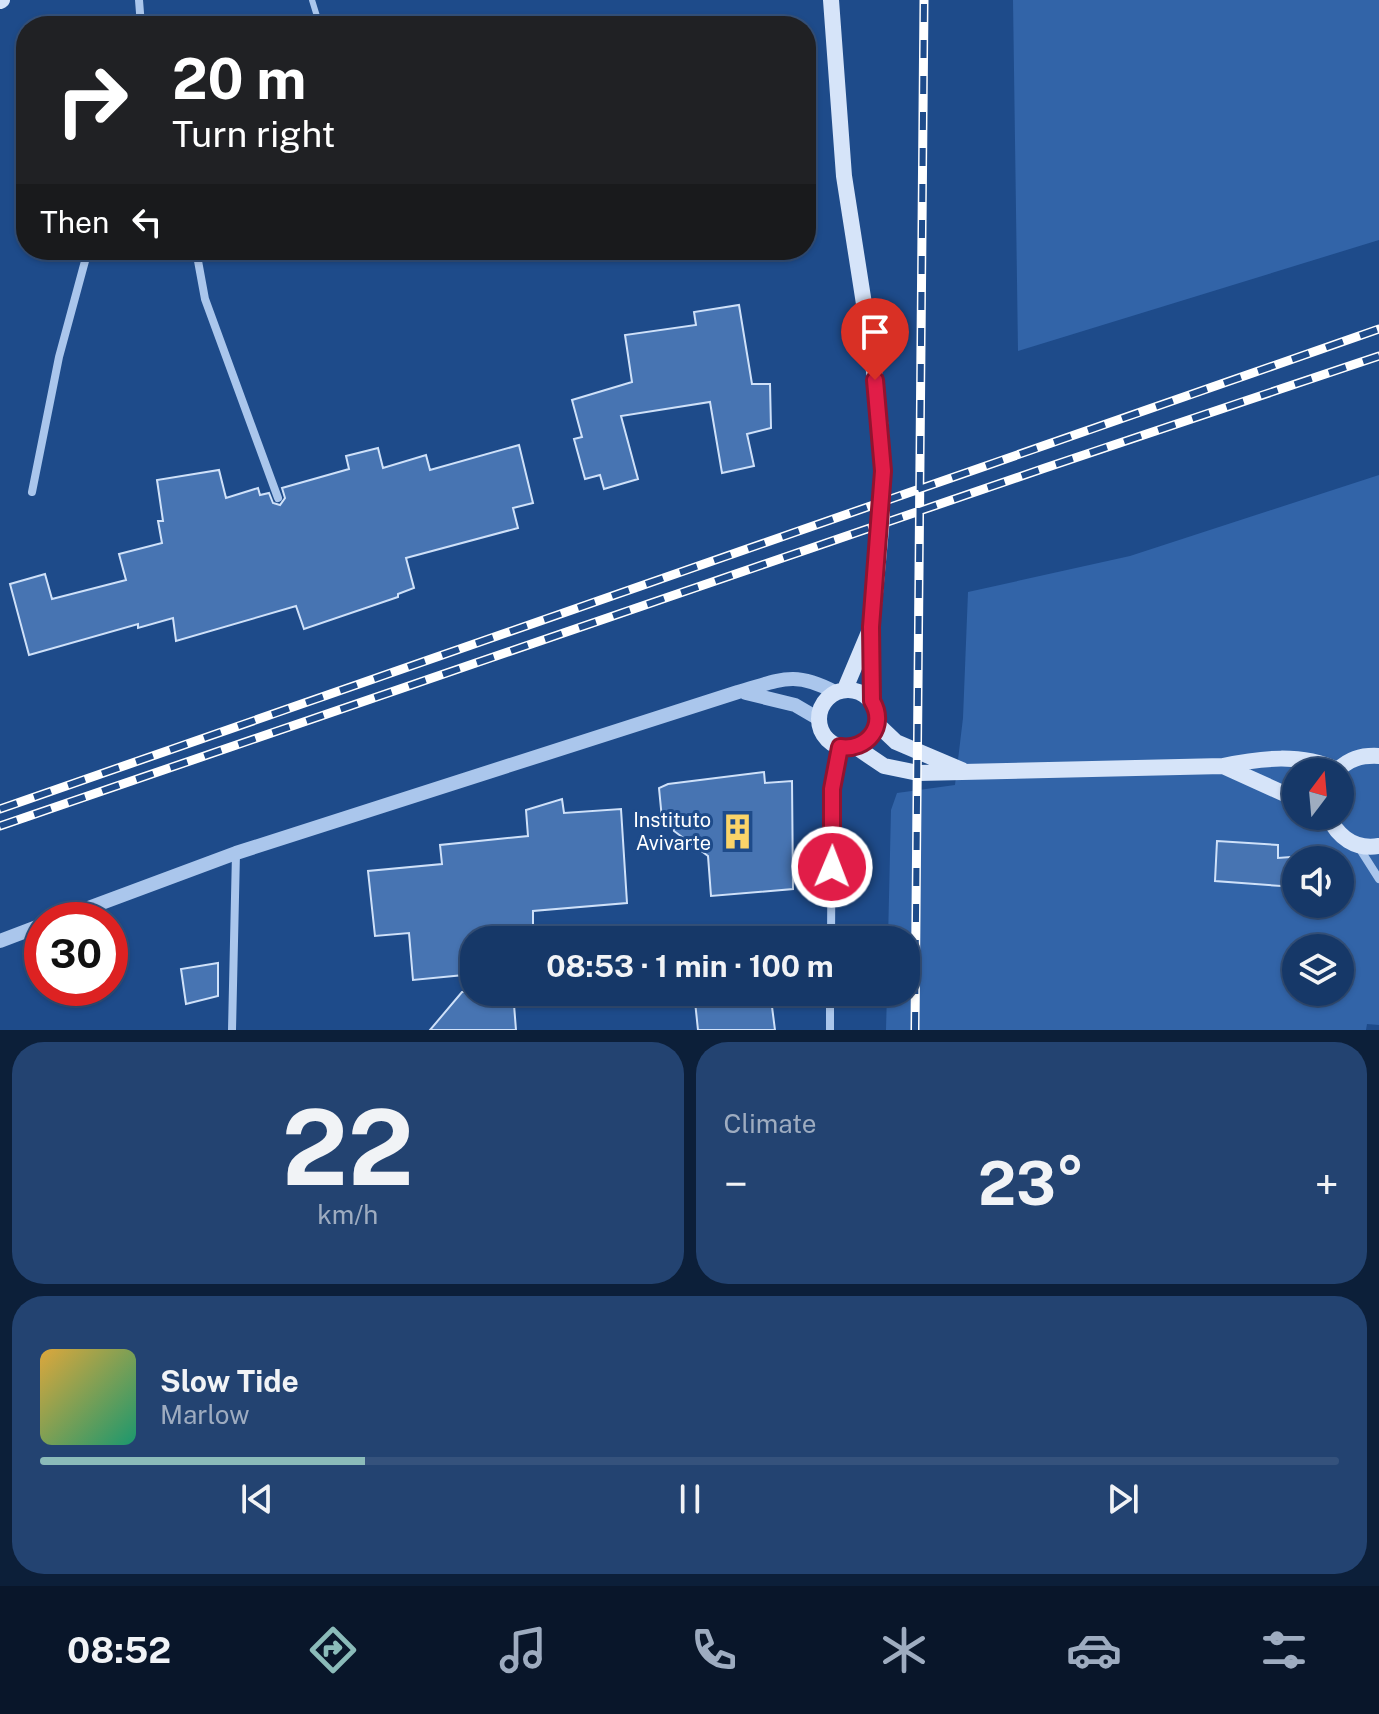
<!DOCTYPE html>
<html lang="en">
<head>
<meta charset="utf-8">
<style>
  body { margin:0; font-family:"Public Sans",sans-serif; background:#234371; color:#f1f3f6; height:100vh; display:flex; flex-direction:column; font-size:30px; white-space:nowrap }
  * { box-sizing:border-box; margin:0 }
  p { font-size:26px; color:#9eacc0 }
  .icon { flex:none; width:44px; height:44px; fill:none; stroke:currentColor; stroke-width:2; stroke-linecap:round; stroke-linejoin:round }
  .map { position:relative; height:1030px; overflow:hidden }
  .panel { display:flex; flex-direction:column; gap:12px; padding:12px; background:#0c1f39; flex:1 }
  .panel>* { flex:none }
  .banner { position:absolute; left:16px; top:16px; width:800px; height:244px; border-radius:32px; box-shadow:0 2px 6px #0004,0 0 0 2px #35527c; background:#202124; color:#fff; overflow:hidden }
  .needle { width:52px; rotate:16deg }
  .tools { position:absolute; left:1282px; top:758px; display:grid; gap:16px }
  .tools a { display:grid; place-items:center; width:72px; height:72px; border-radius:50%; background:#163868; box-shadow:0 2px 6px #0004,0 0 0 2px #35527c; font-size:40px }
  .speed { position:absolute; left:24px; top:902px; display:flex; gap:16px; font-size:40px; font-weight:700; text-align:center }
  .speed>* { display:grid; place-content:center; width:104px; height:104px; border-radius:50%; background:#163868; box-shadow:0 2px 6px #0004,0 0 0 2px #35527c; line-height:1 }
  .speed .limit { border:12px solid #d22; background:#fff; color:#111 }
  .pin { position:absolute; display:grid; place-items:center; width:68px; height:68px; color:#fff; margin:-82px -34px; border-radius:50% 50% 50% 0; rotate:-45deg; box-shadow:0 0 8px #0007 }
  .pin .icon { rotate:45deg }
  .me { position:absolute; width:88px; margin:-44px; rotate:1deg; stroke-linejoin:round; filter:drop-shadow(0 0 6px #0008) }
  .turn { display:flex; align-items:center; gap:28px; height:168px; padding:0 24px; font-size:36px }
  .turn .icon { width:104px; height:104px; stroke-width:2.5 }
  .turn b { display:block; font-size:56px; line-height:68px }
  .then { display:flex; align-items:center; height:76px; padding:0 24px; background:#0003; gap:16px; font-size:30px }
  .big { font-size:60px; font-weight:700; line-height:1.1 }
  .panel .card { flex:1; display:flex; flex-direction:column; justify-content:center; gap:12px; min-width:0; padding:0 28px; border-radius:32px; background:#234371 }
  .panel .dial { align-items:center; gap:0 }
  .dial b { font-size:104px; line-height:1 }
  .song { display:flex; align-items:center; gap:24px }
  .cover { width:96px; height:96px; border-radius:12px; background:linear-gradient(135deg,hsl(40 70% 55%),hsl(160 70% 35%)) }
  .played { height:8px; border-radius:4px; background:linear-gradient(90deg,#8bbbb9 25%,#35527c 25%) }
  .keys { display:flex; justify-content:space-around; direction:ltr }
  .heat { display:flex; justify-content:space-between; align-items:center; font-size:44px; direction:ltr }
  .panel .tiles { flex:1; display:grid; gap:12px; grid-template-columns:1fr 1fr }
  .card:last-child { grid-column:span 2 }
  .trip { position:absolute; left:460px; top:926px; width:460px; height:80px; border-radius:32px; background:#163868; box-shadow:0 2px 6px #0004,0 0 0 2px #35527c; font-weight:700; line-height:80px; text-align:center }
  .menu { display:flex; height:128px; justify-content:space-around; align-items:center; background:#09162a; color:#9eacc0 }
  .menu .icon { width:56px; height:56px }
  .menu .current { color:#8bbbb9 }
  .menu b { font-size:36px; color:#f1f3f6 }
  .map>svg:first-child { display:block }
</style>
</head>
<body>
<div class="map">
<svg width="1379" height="1030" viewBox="0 0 1379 1030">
  <rect width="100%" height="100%" fill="#1e4b8a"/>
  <path fill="#3264a8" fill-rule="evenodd" d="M 1013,0 L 1379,0 L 1379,240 L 1018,351 Z
    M 1379,475 L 1379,1025 L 1367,1024 L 1366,1030 L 886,1030 L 887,992 L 906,992 L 906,940 L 888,940 L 891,810 L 897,793 L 955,785 L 963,718 L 968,592 L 1130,556 ZM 1296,772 L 1340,772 L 1340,816 L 1296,816 ZM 1296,860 L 1340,860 L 1340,904 L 1296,904 ZM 1296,948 L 1340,948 L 1340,992 L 1296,992 Z"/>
  <path fill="#4774b2" stroke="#cfe1f9" stroke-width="2" d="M 739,305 L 752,384 L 770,384 L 771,428 L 747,434 L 754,466 L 722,473 L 710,402 L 621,416 L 638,479 L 604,489 L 600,475 L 585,479 L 574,439 L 582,437 L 572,400 L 632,382 L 625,335 L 696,325 L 694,312 Z
    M 519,445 L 533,503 L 513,508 L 518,528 L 406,558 L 414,588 L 398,594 L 398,597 L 304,629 L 296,606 L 176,641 L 173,618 L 138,628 L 138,624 L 29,655 L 10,584 L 45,574 L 52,599 L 126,580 L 119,554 L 162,543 L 158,521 L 163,521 L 157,480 L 219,470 L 226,498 L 258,488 L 260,495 L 269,493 L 273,503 L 280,505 L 285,498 L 282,488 L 349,469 L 346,456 L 378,448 L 383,468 L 426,455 L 430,470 Z
    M 764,772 L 765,783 L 792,781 L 793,889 L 711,896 L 708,856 L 674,831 L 672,818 L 662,819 L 659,788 L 668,784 Z
    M 562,799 L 564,813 L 621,809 L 627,903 L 533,911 L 533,940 L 474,940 L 474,974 L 413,980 L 409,933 L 375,936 L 368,871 L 442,864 L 440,845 L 528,836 L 526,810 Z
    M 1217,841 L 1278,845 L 1278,858 L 1304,856 L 1296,860 L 1296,867 L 1281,886 L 1215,881 Z
    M 218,963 L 218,996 L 186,1004 L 181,969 Z
    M 462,992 L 513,992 L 516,1030 L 430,1030 Z
    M 694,992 L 762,992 L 771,999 L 775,1030 L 698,1030 Z"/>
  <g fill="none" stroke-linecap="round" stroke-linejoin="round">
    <path stroke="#aac6ec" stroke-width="6" d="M 312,0 L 320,26"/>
    <path stroke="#aac6ec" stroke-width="8" d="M 139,0 L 141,26
      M 196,250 L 205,299 L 278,498
      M 32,492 L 59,357 L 88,250
      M 1358,846 L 1379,879
      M 831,940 L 832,789 L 840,747
      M 232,1030 L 236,853
      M 830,1030 L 830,992"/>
    <path stroke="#aac6ec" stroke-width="14" d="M 746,693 L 795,705 L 819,719
      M 56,920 L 236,853 L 738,692 C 781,680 793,670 835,692
      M 0,941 L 42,925"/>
    <path stroke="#d6e4f9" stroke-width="16" d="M 831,0 L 844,176 L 872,355 L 881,430
      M 0,1 L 2,0
      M 845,689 L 869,632
      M819 719a29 29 0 1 1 58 0a29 29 0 1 1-58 0Z
      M 872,701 L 873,615
      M 877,724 L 896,742 L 962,770
      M 856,747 L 884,766 L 918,773 L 1223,766 C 1260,758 1302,753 1337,770
      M 1223,766 L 1296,799
      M 1336,772 C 1348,759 1361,755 1379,756
      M 1328,816 C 1338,837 1355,850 1379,846"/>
    <defs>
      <path id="rail" d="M 0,809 L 1379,329
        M 0,826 L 1045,468 L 1379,356
        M 915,1030 L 924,0"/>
    </defs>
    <use href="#rail" stroke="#fff" stroke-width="9"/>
    <use href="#rail" stroke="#1e4b8a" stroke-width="6" stroke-dasharray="18" stroke-linecap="butt"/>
    <path stroke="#d6e4f9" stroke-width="16" d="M 873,615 L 882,518 L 881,430"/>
  </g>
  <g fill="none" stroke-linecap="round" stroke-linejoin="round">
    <defs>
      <path id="route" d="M 832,867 L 832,789 L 840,747 C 867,751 887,726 872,701 L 871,627 L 883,471 L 875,380"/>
    </defs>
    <use href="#route" stroke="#92132f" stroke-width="20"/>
    <use href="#route" stroke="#e11d48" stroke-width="14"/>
  </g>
  <defs>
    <symbol id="building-bare" viewBox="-9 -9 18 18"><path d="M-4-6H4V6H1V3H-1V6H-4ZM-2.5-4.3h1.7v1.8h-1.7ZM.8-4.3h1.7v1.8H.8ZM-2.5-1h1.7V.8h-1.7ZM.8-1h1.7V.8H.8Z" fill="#fad469" stroke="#1e4b8a" stroke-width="2.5" paint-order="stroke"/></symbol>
  </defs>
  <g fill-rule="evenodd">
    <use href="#building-bare" x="712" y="806" width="51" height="51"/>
  </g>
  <g text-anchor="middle" stroke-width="6" stroke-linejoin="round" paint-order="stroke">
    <g font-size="20" fill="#fff" stroke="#1e4b8a" text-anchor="end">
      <text x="711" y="827">Instituto<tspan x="711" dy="23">Avivarte</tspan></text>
    </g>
  </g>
</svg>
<div class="tools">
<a><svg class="needle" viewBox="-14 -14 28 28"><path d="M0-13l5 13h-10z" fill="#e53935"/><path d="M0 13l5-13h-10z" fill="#9eacc0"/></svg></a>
<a><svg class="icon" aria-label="sound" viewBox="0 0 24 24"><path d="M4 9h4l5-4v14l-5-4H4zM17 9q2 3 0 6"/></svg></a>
<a><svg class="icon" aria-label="layers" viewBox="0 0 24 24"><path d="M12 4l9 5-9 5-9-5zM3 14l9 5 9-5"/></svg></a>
</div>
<div class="speed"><div class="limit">30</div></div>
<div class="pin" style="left:875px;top:380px;background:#d93025"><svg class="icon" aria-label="arrive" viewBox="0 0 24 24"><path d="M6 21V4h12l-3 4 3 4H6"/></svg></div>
<svg class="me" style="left:832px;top:867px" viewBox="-20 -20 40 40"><circle r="17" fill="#e11d48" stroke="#fff" stroke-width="3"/><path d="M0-11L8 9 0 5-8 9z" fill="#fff"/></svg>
<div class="trip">08:53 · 1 min · 100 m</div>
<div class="banner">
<div class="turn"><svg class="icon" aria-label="right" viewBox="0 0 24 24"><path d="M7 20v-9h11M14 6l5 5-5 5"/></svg><div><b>20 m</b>Turn right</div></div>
<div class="then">Then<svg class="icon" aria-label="left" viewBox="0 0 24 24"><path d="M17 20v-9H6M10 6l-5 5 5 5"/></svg></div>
</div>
</div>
<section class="panel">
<div class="tiles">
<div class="card dial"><b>22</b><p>km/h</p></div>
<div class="card"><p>Climate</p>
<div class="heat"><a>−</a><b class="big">23°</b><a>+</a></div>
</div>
<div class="card">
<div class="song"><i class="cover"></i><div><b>Slow Tide</b><p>Marlow</p></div></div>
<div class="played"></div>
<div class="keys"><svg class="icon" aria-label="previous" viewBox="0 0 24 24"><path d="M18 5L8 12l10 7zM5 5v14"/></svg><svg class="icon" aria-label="pause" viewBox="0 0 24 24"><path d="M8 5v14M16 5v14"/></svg><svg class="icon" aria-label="next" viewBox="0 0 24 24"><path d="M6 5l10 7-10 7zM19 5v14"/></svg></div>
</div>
</div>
</section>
<nav class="menu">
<b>08:52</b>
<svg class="icon current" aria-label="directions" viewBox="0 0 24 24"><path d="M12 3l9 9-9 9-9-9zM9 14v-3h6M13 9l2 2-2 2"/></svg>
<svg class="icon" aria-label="music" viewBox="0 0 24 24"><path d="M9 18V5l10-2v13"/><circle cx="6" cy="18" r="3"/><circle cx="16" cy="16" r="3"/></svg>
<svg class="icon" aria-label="phone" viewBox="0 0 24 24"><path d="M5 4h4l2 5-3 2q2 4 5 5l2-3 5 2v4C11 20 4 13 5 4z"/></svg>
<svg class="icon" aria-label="climate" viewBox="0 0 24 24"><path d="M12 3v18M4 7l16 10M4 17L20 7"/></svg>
<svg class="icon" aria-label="car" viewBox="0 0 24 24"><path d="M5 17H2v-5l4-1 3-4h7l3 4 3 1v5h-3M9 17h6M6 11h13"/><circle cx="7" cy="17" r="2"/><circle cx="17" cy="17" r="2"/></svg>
<svg class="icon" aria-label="filters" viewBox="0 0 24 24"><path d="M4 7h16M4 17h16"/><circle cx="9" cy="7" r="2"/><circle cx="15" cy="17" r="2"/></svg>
</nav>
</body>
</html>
